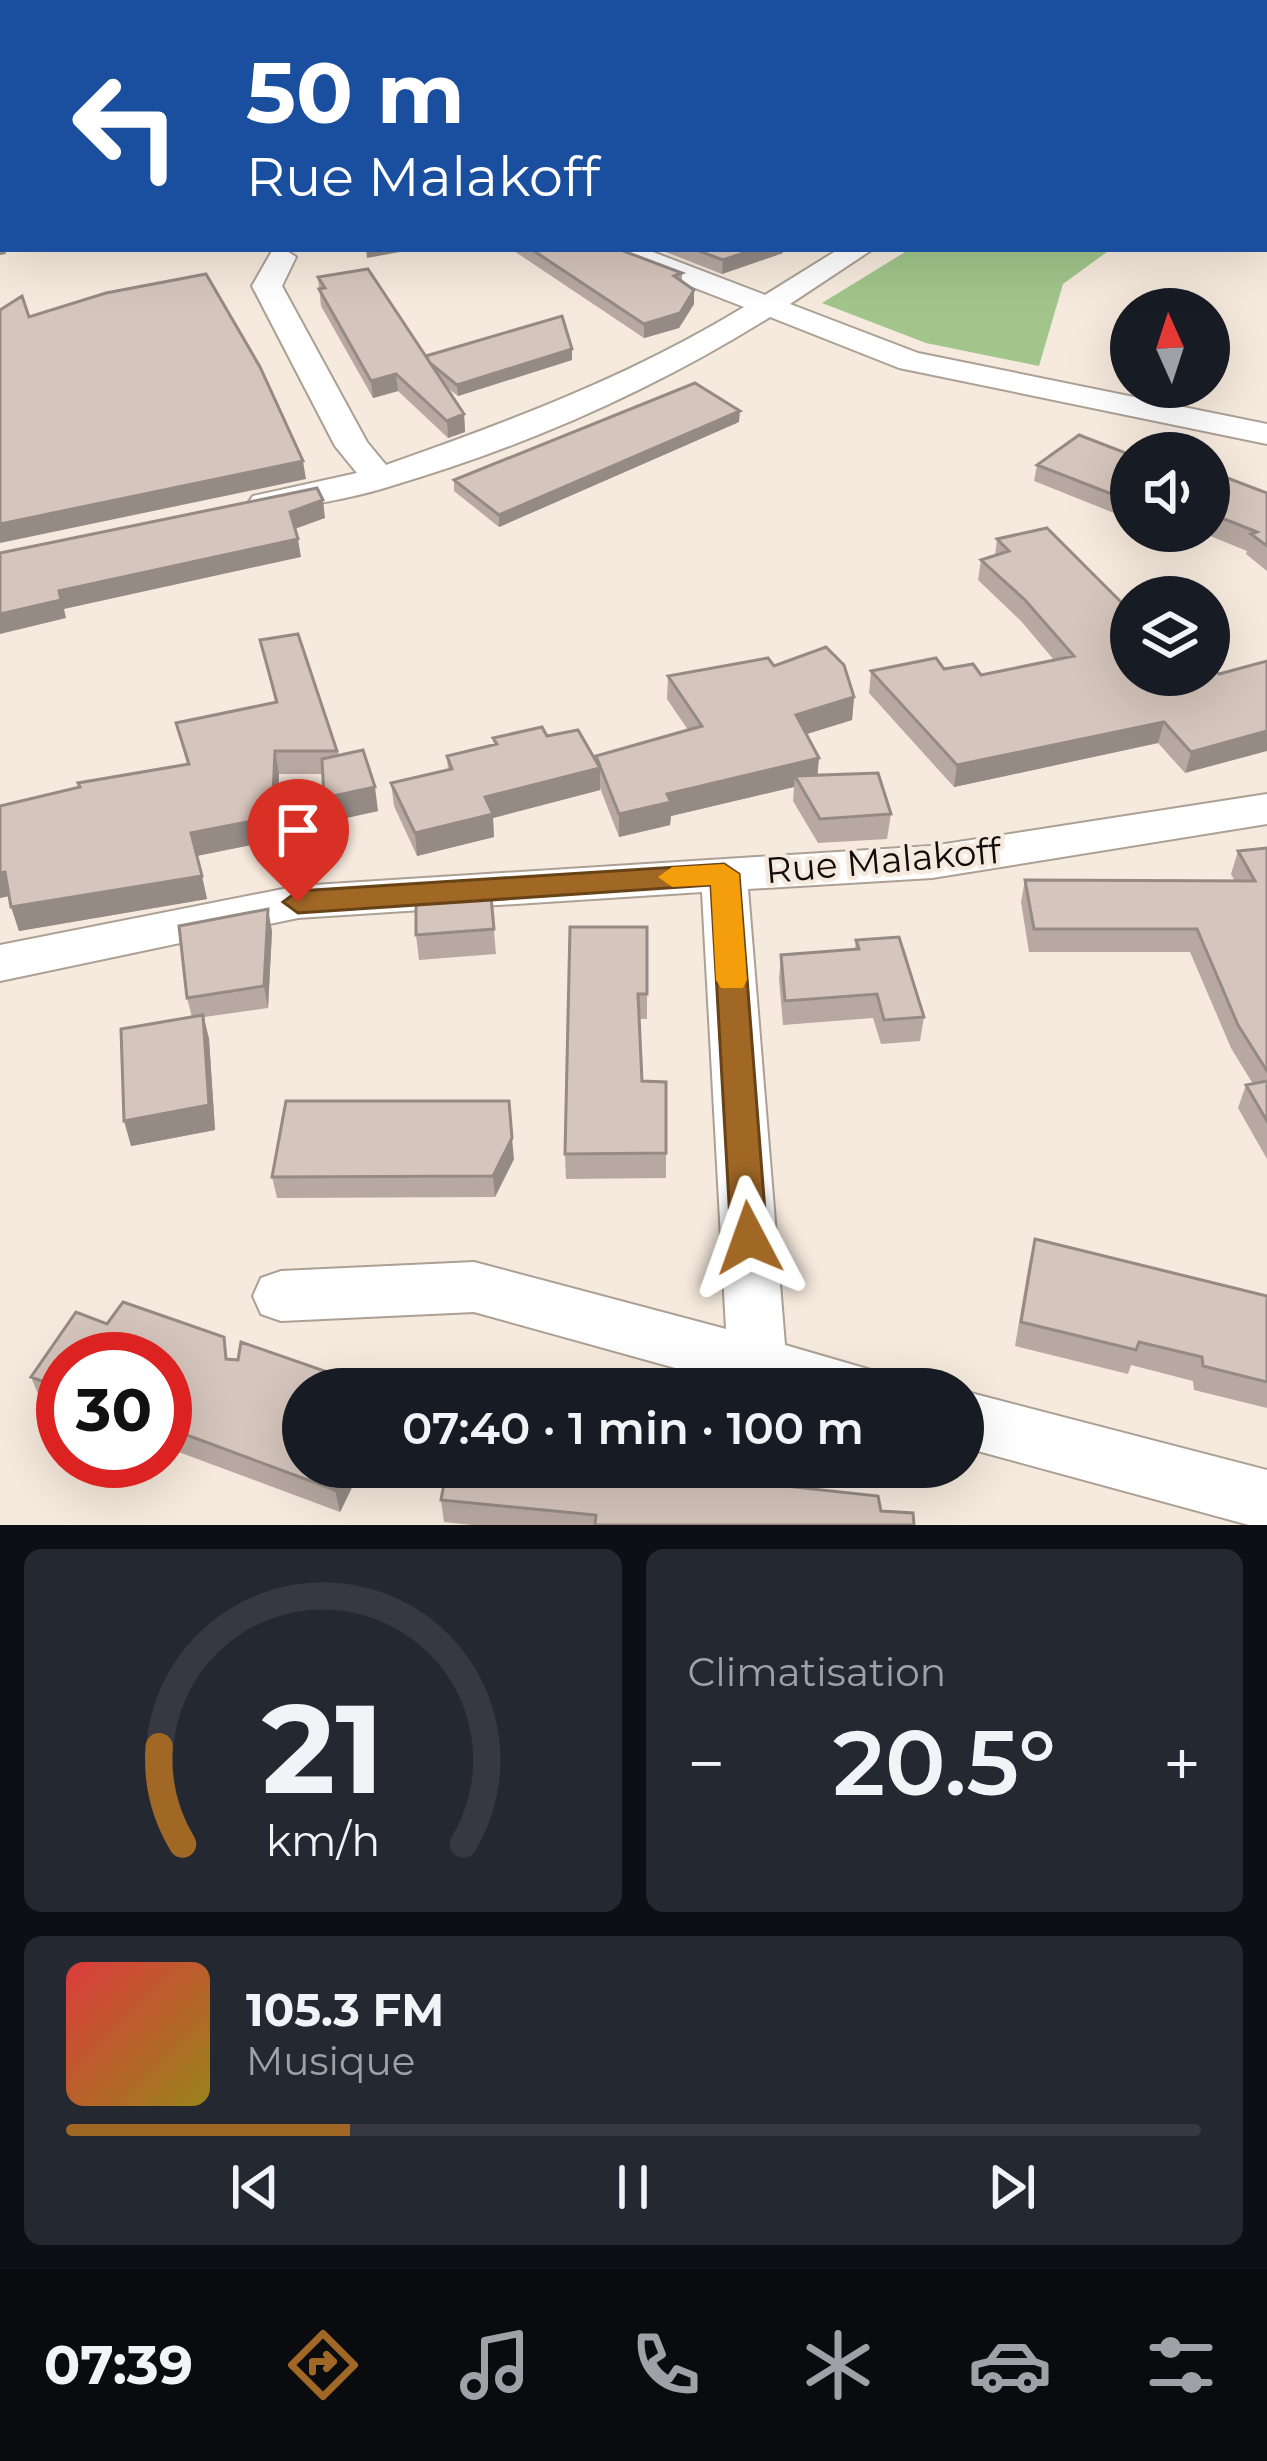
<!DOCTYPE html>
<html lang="fr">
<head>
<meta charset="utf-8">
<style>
  body { margin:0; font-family:Montserrat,sans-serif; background:#242831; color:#f1f3f6; height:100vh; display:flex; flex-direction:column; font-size:45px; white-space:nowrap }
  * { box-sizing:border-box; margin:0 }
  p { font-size:39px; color:#9ea1a6 }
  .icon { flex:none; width:66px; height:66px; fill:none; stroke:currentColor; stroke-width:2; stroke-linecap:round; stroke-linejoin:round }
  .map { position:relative; height:1525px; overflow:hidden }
  .side { display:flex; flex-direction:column; gap:24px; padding:24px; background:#0d0f14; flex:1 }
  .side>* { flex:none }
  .banner { position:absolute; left:0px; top:0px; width:1269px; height:252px; box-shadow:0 12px 48px #0002; background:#1a4fa0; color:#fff; overflow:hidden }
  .needle { width:78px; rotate:357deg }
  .tools { position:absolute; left:1110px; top:288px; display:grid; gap:24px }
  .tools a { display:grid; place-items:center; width:120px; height:120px; border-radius:50%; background:#171b24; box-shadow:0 12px 48px #0002; font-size:60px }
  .speed { position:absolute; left:36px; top:1332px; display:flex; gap:24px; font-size:60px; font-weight:700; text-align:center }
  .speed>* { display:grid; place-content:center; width:156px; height:156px; border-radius:50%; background:#171b24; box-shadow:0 12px 48px #0002; line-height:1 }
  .speed .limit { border:18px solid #d22; background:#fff; color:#111 }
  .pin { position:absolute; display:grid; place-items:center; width:102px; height:102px; color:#fff; margin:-123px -51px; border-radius:50% 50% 50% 0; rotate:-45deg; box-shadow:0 0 12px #0007 }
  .pin .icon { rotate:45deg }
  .me { position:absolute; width:132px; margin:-66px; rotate:356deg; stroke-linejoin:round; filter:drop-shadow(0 0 9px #0008) }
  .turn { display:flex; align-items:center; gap:42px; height:252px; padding:0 48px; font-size:54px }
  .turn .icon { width:156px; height:156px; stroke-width:2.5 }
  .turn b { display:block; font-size:84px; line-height:102px }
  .big { font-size:90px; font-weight:600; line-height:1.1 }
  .side .widget { flex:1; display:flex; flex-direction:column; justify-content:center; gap:18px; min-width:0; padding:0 42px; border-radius:18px; background:#242831 }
  .side .dial { align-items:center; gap:0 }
  .dial svg { height:312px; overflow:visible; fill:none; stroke:#363941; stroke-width:7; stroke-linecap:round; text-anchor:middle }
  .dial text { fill:#f1f3f6; stroke:none }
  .song { display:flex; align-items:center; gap:36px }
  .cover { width:144px; height:144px; border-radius:18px; background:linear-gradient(135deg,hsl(0 70% 55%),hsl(50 70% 35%)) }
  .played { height:12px; border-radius:6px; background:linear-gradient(90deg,#a06725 25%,#363941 25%) }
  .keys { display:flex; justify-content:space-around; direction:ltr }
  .heat { display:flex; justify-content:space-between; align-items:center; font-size:66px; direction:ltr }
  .side .tiles { flex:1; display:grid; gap:24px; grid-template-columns:1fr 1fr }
  .widget:last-child { grid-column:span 2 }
  .trip { position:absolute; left:282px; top:1368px; width:702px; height:120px; border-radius:60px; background:#171b24; box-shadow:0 12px 48px #0002; font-weight:600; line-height:120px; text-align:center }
  .tab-bar { display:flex; height:192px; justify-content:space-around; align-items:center; background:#090b0e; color:#9ea1a6 }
  .tab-bar .icon { width:84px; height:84px }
  .tab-bar .on { color:#a06725 }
  .tab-bar b { font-size:54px; color:#f1f3f6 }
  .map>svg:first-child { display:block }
</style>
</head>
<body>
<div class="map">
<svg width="1267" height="1525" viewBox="0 0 1267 1525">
  <rect width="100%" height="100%" fill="#f6e9dd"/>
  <path fill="#a1c58b" d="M 910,249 L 1111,249 L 1063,284 L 1039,366 L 926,343 L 822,303 Z"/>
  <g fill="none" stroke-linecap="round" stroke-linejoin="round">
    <defs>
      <path id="street" d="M 410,0 L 436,0 L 408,3 Z
        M 552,0 L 574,0 L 575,3 L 553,3 Z
        M 3,192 L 3,208 L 0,209 L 0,193 Z
        M 1266,207 L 1267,207 L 1267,223 L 1266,223 Z
        M 284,249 L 296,257 L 282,286 L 367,442 L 386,465 C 511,421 631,376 744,307 L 610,255 L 606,249 L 645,249 L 765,295 L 839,249 L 873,249 L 790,304 L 918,353 L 1267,424 L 1267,444 L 899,368 L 770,317 C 653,390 524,447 391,486 C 351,499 307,505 265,513 L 253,510 L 248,503 L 253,496 L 357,473 L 335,446 L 252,286 L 272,251 Z
        M 1267,794 L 1267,824 L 932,878 L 748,889 L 785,1345 L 871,1370 L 879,1389 L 751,1389 L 474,1312 L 281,1321 L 261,1314 L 253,1296 L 261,1278 L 281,1271 L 474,1262 L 726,1329 L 702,892 L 298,918 L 0,981 L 0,945 L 298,886 L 932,846 Z
        M 963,1391 L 1267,1470 L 1267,1525 L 1249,1525 L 963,1447 Z"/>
    </defs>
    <use href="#street" stroke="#aca094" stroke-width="4"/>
    <use href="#street" fill="#fff" fill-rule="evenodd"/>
  </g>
  <path fill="#b7a9a2" d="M 695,0 L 1267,0 L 1267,186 L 1266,3 L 695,3 Z
    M 511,249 L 618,249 L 682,273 L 682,282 L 694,304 L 679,328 L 644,338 Z
    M 658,249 L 783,249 L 783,253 L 722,274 Z
    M 318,277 L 426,356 L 572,360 L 458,396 L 445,386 L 464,414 L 465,432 L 448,438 L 398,391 L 373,398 L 321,306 Z
    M 739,422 L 499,527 L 454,491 L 454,480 Z
    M 1131,455 L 1131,511 L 1124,517 L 1034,481 L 1037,465 Z
    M 1209,471 L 1267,493 L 1267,571 L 1246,554 L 1247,551 L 1198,531 L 1209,531 Z
    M 997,539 L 1131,612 L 1219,674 L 1185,773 L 1158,743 L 954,787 L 869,693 L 871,671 L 944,669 L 981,675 L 1054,660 L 1021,621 L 978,580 L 981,560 L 995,556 Z
    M 260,640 L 378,811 L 328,822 L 323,774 L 279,774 L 276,840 L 197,856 L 207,899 L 19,931 L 9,896 L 0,898 L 0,806 L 187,764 L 176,723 L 275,702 Z
    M 774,666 L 854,697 L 852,720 L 806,734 L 817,775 L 891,814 L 887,839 L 818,843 L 793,801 L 794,787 L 671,816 L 670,825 L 619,837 L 600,788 L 600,790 L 493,818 L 494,837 L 417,856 L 394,806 L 391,783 L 448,770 L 447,756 L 494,745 L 493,738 L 547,736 L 596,762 L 596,756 L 688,730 L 667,699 L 668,676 Z
    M 1267,848 L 1267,1159 L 1238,1108 L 1246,1085 L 1253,1084 L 1231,1048 L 1190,952 L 1029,952 L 1021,902 L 1025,880 L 1235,881 L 1231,874 L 1238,851 Z
    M 490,886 L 496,954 L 419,960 L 416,935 Z
    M 647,927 L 647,1019 L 639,1019 L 642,1081 L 666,1082 L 666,1178 L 566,1179 L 565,1154 Z
    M 272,931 L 268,1008 L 204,1017 L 209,1039 L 215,1130 L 131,1146 L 192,1017 L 187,998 Z
    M 856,940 L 924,1017 L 920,1041 L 881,1044 L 873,1018 L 783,1025 L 779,979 L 781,955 L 855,949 Z
    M 514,1159 L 495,1197 L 277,1198 L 272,1177 Z
    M 1035,1239 L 1267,1296 L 1267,1408 L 1194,1390 L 1193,1381 L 1131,1365 L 1128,1374 L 1015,1346 L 1029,1263 Z
    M 107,1324 L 231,1359 L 362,1467 L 340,1512 L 165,1447 L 165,1359 L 63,1359 L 63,1409 L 41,1401 L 31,1377 Z
    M 757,1483 L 881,1511 L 914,1525 L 472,1525 L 444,1522 L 441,1500 Z"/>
  <path fill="#958a84" d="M 0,240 L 3,240 L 3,249 L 5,249 L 6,254 L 0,255 Z
    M 366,249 L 411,249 L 411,250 L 367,258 Z
    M 755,249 L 783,249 L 783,253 L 722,274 L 723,260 Z
    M 694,290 L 694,304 L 679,328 L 644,338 L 644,324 Z
    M 572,349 L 572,360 L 458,396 L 457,385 Z
    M 396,374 L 398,391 L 373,398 L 371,381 Z
    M 740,411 L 739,422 L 499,527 L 499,515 Z
    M 464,414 L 465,432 L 448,438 L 447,421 Z
    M 303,461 L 306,479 L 0,543 L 0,524 Z
    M 1131,497 L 1131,511 L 1124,517 L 1127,500 Z
    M 323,500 L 325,518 L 292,530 L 290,512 Z
    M 298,539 L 301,557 L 64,609 L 66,618 L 0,634 L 0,614 L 59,591 Z
    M 854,697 L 852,720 L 794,738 L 796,715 Z
    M 1164,722 L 1158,743 L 954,787 L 957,765 Z
    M 1267,731 L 1267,751 L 1185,773 L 1191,752 Z
    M 275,751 L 279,774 L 276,840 L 196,856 L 191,833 Z
    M 819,758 L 817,781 L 795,776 L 794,787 L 671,816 L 670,825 L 619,837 L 619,814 L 667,794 Z
    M 600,768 L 600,790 L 493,818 L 494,837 L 417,856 L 415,833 L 485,797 Z
    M 375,787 L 378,811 L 328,822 L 324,798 Z
    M 5,872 L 13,895 L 0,898 L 0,873 Z
    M 202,876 L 207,899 L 19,931 L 11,907 Z
    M 268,909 L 272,931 L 268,1008 L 264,986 Z
    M 203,1015 L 209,1039 L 215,1130 L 131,1146 L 124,1121 Z
    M 512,1138 L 514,1159 L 495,1197 L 493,1176 Z
    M 346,1467 L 362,1467 L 340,1512 L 335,1490 Z"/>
  <path fill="#d5c5bc" stroke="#958a84" stroke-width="3" d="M 0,0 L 419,0 L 420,3 L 3,3 L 3,46 L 0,47 Z
    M 433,0 L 541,0 L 543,3 L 426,3 Z
    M 729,0 L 1267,0 L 1267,39 L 1266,3 L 728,3 Z
    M 1266,44 L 1267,48 L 1267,168 L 1266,168 Z
    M 3,64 L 3,126 L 0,125 L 0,65 Z
    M 531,249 L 618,249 L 682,273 L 674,276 L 694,290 L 680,313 L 644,324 Z
    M 694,249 L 755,249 L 723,260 Z
    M 368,269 L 464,414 L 447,421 L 396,374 L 371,381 L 319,289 L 325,288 L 318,277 Z
    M 206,274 L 260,367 L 303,461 L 0,524 L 0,310 L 22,296 L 29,317 L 106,293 Z
    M 562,316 L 572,349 L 457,385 L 430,363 L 426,356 Z
    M 695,383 L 740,411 L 499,515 L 454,480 Z
    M 1079,435 L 1131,455 L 1131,497 L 1127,500 L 1037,465 Z
    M 1209,471 L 1267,493 L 1267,546 L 1251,534 L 1257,532 L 1209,513 Z
    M 317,488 L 323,500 L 290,512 L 298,539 L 59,591 L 61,600 L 0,614 L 0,553 Z
    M 1047,528 L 1131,612 L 1131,675 L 1209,675 L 1209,664 L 1219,674 L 1267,661 L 1267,731 L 1191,752 L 1164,722 L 957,765 L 871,671 L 936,658 L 944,669 L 973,664 L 981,675 L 1074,656 L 1025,600 L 981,560 L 1009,551 L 997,539 Z
    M 298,634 L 337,751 L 275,751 L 272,817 L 191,833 L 202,876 L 11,907 L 5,872 L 0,873 L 0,806 L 80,787 L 78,783 L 189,764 L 176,723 L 277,702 L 260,640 Z
    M 826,647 L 844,665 L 854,697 L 796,715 L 819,758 L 667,794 L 671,802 L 619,814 L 596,756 L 702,726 L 668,676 L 768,658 L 774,666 Z
    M 542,727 L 547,736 L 578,730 L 600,768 L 485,797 L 493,814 L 415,833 L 391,783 L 452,769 L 447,756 L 497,744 L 493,738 Z
    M 363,750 L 375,787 L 324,798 L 322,759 Z
    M 878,773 L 891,814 L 820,819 L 795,776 Z
    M 1267,848 L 1267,1071 L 1238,1025 L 1197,929 L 1034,929 L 1025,880 L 1255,881 L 1238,851 Z
    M 490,886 L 494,929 L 416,935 L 416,892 Z
    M 268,909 L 264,986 L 187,998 L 179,926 Z
    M 570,927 L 647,927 L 647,994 L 638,994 L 642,1081 L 666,1082 L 666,1153 L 565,1154 Z
    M 899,937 L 924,1017 L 884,1020 L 877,994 L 785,1001 L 781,955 L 859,949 L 856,940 Z
    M 203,1015 L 209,1105 L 124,1121 L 121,1029 Z
    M 1267,1081 L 1267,1121 L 1246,1085 Z
    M 286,1101 L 509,1101 L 512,1138 L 493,1176 L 272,1177 Z
    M 1035,1239 L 1267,1296 L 1267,1382 L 1203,1366 L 1202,1357 L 1139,1342 L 1136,1350 L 1021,1322 Z
    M 123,1302 L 224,1337 L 226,1359 L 238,1360 L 241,1342 L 376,1389 L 303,1389 L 303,1467 L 346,1467 L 335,1490 L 165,1427 L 165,1359 L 63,1359 L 63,1389 L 31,1377 L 76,1312 L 107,1324 Z
    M 447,1467 L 758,1467 L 757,1483 L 878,1496 L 881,1511 L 913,1513 L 914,1525 L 595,1525 L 596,1515 L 441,1500 Z"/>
  <path fill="#a06725" stroke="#684318" stroke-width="3" d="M 724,864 L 739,874 L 767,1238 L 762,1248 L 749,1253 L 736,1248 L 731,1238 L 711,885 L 298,913 L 283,902 L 298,891 Z"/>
  <path fill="#f59e0b" d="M 724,864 L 739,874 L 747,980 L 743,988 L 721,988 L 716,980 L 711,885 L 672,887 L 658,877 L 672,867 Z"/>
  <g text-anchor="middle" stroke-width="9" stroke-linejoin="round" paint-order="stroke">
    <g font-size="36" fill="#110c09" stroke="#f6e9dd">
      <text transform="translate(883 860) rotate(-5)" y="13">Rue Malakoff</text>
    </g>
  </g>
</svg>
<div class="tools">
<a><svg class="needle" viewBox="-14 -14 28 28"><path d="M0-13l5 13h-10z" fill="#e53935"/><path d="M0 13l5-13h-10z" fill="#9ea1a6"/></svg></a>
<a><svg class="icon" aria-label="sound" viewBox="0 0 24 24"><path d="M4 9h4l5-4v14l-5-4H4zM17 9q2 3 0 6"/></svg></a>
<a><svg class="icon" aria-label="layers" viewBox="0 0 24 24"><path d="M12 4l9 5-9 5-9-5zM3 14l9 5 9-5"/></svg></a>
</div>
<div class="speed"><div class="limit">30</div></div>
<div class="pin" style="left:298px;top:902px;background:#d93025"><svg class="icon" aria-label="arrive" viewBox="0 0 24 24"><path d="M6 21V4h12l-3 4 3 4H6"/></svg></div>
<svg class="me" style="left:749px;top:1238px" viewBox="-20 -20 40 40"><path d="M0-17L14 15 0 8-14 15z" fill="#a06725" stroke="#fff" stroke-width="4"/></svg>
<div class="trip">07:40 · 1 min · 100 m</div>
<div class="banner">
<div class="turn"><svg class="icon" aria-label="left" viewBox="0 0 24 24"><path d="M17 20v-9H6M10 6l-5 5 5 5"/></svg><div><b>50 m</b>Rue Malakoff</div></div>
</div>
</div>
<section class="side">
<div class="tiles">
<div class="widget dial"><svg viewBox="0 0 100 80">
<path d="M14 69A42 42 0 1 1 86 69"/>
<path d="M14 69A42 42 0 0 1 8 44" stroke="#a06725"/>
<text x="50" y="56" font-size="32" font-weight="700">21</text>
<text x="50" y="72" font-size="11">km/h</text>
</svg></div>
<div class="widget"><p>Climatisation</p>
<div class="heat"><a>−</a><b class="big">20.5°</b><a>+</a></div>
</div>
<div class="widget">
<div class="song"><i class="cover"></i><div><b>105.3 FM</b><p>Musique</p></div></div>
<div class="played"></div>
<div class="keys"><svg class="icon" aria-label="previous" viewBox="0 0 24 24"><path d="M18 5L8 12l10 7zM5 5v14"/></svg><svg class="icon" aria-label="pause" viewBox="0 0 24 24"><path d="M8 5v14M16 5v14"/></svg><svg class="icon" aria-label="next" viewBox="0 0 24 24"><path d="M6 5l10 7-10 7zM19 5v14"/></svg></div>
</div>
</div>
</section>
<nav class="tab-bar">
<b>07:39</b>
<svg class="icon on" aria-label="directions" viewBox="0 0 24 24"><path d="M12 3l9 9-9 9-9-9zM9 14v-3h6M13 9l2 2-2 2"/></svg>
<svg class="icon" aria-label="music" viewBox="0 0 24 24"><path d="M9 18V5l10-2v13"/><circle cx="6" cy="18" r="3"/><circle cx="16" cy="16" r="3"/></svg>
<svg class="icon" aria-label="phone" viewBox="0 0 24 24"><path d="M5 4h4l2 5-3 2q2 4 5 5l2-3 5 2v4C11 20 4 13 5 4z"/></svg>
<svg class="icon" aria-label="climate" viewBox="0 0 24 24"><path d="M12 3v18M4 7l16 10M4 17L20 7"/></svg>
<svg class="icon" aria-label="car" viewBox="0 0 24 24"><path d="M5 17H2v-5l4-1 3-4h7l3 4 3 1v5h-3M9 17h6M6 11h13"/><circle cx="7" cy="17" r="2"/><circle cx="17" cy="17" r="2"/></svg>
<svg class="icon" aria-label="filters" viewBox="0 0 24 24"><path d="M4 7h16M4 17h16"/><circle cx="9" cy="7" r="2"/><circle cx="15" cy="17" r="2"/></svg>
</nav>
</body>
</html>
